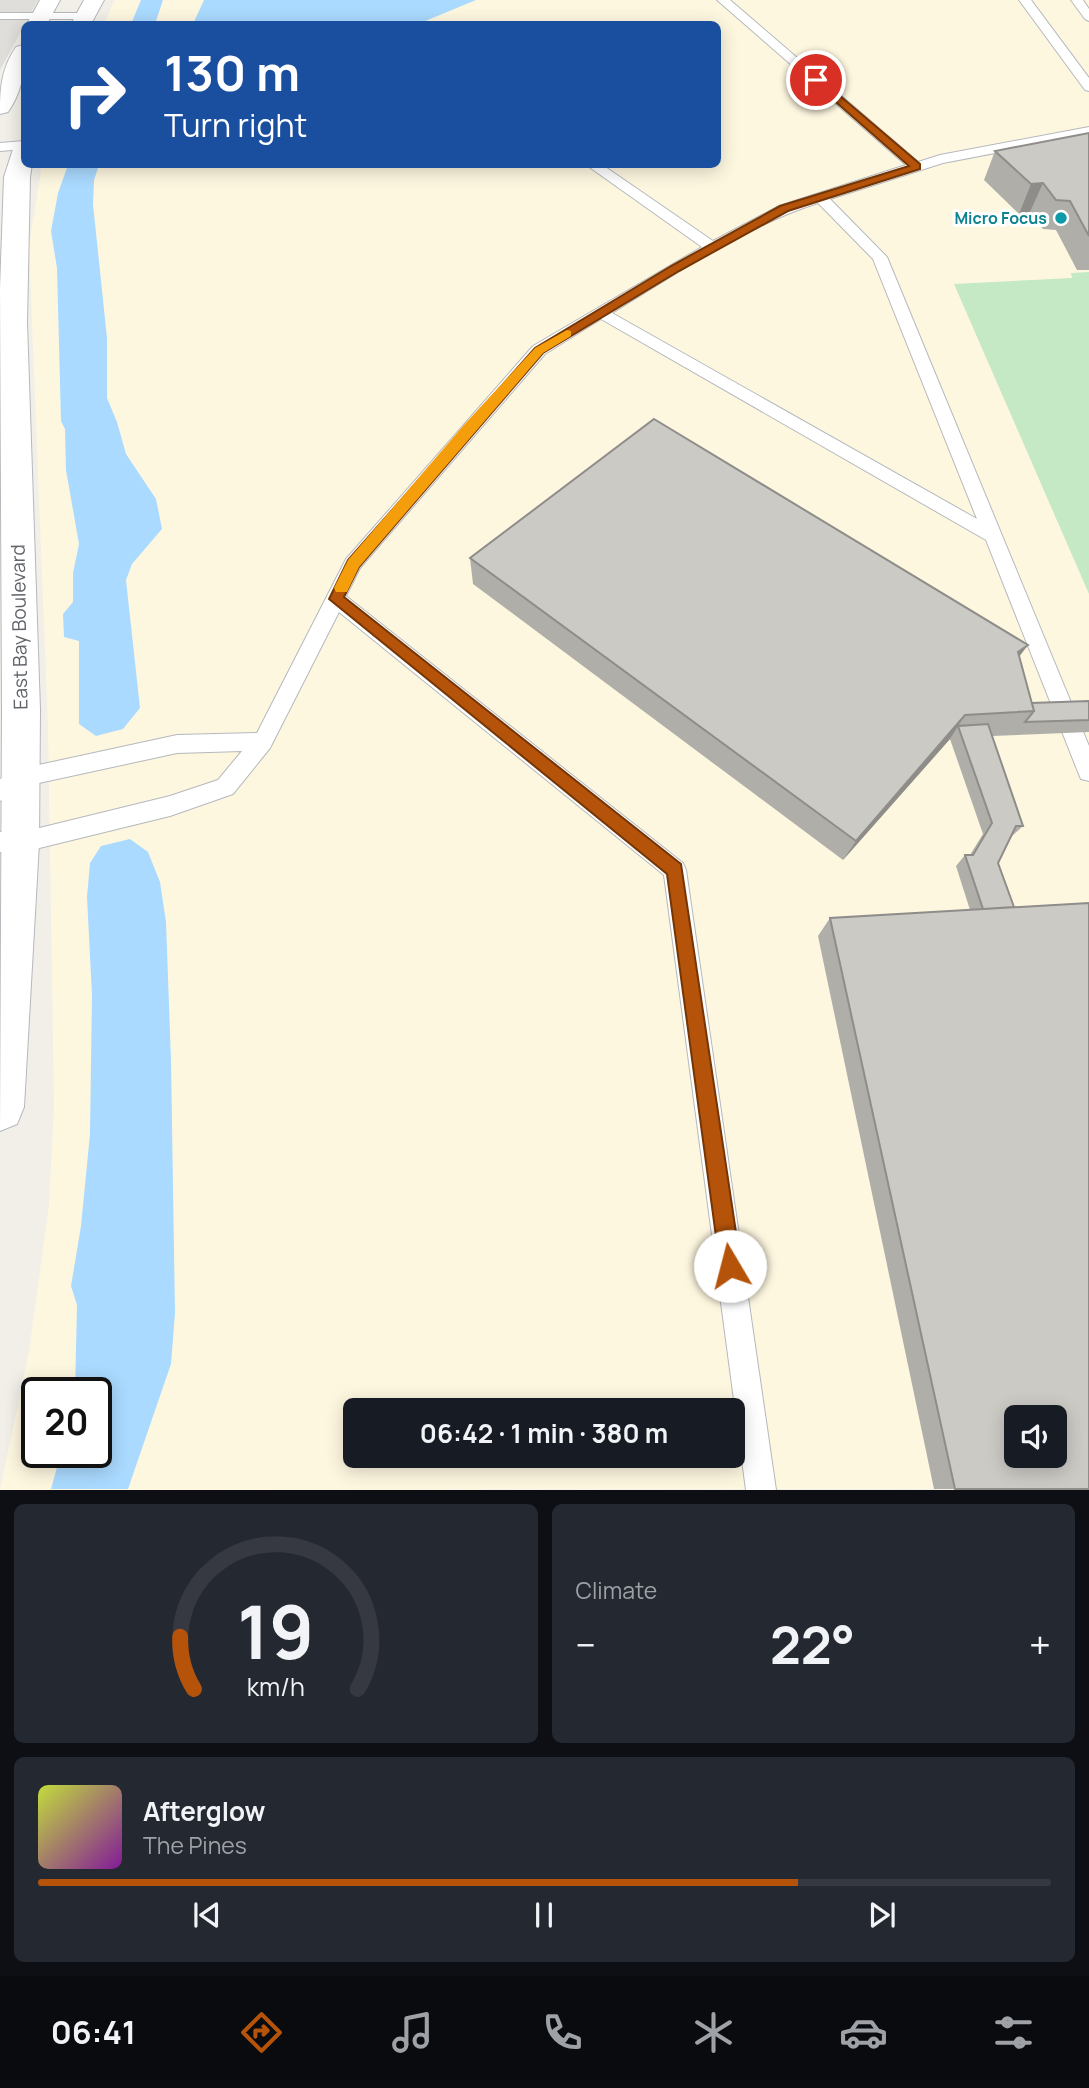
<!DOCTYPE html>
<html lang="en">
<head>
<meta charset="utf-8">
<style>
  body { margin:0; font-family:Manrope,sans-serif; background:#242831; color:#f1f3f6; height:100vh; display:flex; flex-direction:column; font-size:26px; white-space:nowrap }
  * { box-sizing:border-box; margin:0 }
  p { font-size:23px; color:#9ea1a6 }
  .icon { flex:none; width:38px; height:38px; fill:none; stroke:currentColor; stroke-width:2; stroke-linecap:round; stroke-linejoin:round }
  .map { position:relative; height:1490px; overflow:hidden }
  .details { display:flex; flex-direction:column; gap:14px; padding:14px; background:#0d0f14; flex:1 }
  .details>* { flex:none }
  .top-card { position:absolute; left:21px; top:21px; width:700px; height:147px; border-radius:10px; box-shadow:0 4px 18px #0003; background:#1a4fa0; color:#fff; overflow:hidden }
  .buttons { position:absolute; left:1004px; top:1405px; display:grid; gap:14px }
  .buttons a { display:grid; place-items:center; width:63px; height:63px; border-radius:10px; background:#171b24; box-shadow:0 4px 18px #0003; font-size:35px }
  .speed { position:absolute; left:21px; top:1377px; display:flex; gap:14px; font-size:35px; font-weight:700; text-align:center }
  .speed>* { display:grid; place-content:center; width:91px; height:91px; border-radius:50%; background:#171b24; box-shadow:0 4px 18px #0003; line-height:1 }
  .speed .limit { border:4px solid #111; border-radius:10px; background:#fff; color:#111 }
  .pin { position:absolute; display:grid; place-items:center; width:60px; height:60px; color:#fff; margin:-30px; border:4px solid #fff; border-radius:50%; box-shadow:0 2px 7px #0007 }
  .me { position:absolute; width:77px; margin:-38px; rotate:352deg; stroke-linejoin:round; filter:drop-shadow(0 0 5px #0008) }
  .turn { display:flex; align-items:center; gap:24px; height:147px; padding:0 28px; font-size:32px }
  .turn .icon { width:91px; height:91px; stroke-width:2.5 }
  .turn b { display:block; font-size:49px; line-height:60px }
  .big { font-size:52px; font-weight:700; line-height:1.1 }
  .details .card { flex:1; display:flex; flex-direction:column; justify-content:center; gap:10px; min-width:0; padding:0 24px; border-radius:10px; background:#242831 }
  .details .dial { align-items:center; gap:0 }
  .dial svg { height:182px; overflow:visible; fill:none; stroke:#363941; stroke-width:7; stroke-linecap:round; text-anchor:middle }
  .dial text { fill:#f1f3f6; stroke:none }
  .song { display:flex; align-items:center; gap:21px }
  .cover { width:84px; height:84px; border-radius:10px; background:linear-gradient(135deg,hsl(70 70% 55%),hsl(290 70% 35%)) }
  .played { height:7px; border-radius:4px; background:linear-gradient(90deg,#b45309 75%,#363941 75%) }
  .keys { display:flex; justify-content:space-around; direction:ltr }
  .heat { display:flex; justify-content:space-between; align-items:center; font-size:38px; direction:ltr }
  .details .tiles { flex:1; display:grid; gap:14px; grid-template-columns:1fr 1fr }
  .card:last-child { grid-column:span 2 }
  .trip { position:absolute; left:343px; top:1398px; width:402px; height:70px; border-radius:10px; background:#171b24; box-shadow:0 4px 18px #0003; font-weight:700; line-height:70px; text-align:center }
  .menu { display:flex; height:112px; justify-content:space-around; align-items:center; background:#090b0e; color:#9ea1a6 }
  .menu .icon { width:49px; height:49px }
  .menu .selected { color:#b45309 }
  .menu b { font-size:32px; color:#f1f3f6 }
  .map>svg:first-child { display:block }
</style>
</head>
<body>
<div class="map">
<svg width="1089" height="1490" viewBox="0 0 1089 1490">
  <rect width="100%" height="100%" fill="#f1efe8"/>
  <path fill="#fef7e0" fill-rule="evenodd" d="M 115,0 L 1089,0 L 1089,1489 L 0,1490 L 29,1352 L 49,1204 L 54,1107 L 48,726 L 29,245 L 42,165 L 718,164 L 718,24 L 104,24 ZM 37,1393 L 96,1393 L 96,1452 L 37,1452 ZM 355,1410 L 733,1410 L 733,1456 L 355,1456 ZM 1017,1418 L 1055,1418 L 1055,1456 L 1017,1456 Z"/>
  <path fill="#e0deda" d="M 0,0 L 38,0 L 0,70 Z"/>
  <path fill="#c5e8c5" d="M 1089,272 L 1089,594 L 954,284 L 1072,278 L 1071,273 Z"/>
  <path fill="#aadaff" d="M 141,0 L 163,0 L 155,24 L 131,24 Z
    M 204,0 L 476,0 L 418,24 L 193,24 Z
    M 68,165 L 99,165 L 94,180 L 93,204 L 107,338 L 107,398 L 117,422 L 126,454 L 156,499 L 162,529 L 132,564 L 126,580 L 140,708 L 123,729 L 96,736 L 79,724 L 79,641 L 64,637 L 63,614 L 73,602 L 73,573 L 79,544 L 66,470 L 65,429 L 61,421 L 57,268 L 51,231 L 58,193 Z
    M 130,839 L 148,852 L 160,882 L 166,922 L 171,1060 L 175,1313 L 171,1364 L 128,1489 L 51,1489 L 61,1453 L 96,1452 L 96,1393 L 75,1393 L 77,1305 L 71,1286 L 81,1226 L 90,1134 L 92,995 L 87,897 L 90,863 L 101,846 Z"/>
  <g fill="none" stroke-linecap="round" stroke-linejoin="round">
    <defs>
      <path id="service" d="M 717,0 L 730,0 L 918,162 L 940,155 L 1089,127 L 1089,135 L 943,163 L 830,199 L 887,257 L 1089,746 L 1089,781 L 1081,779 L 1078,772 L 986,540 L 601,319 L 545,354 L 360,568 L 346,596 L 683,863 L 686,870 L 776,1490 L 746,1490 L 664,875 L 339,612 L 270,748 L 233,794 L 170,816 L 19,853 L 0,852 L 0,832 L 19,833 L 170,796 L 218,780 L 242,751 L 177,753 L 25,786 L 0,801 L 0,779 L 20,769 L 177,735 L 257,733 L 346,559 L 533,346 L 702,247 L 585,164 L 601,164 L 713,241 L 779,206 L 906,165 ZM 818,203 L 873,259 L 977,519 L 612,313 C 675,274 748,225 818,203 Z
        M 1019,0 L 1031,0 L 1089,78 L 1089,91 L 1085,90 Z
        M 1071,0 L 1083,0 L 1089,9 L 1089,21 L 1085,19 Z
        M 0,13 L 86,13 L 92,16 L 86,19 L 0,19 Z
        M 24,141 L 24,149 L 0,151 L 0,143 Z"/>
      <path id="tertiary" d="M 40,0 L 60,0 L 47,24 L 27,24 Z
        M 84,0 L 104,0 L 91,24 L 71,24 Z
        M 24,45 C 26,69 22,92 8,112 L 0,114 C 0,89 1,69 16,47 Z
        M 24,141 L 24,164 L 32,164 L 30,177 L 27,322 L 40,710 L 39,843 L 24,1107 L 17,1124 L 0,1131 L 2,710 L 0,289 L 4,177 L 15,143 Z"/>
    </defs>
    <use href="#service" stroke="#b5b8bc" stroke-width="2"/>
    <use href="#tertiary" stroke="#b5b8bc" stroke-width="2"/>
    <use href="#service" fill="#fff" fill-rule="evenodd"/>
    <use href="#tertiary" fill="#fff" fill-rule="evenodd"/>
  </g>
  <path fill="#afaea9" d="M 1089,133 L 1089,270 L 1077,270 L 1056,230 L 1043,229 L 1030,212 L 1019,214 L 984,180 L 995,151 Z
    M 470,558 L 1019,657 L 1032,703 L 1089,701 L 1089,732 L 992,736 L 1023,826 L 1011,837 L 998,863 L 1089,1489 L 934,1489 L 818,936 L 830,918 L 970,910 L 956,866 L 965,855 L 970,855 L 983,834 L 950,739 L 843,860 L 473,584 Z"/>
  <path fill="#8f8d8a" d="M 1043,183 L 1030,212 L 1019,214 L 1031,184 Z
    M 1028,645 L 1010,669 L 1018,652 Z
    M 965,715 L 950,739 L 843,860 L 856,841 Z"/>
  <path fill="#cccac5" stroke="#8f8d8a" stroke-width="2" fill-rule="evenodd" d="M 1089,133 L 1089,236 L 1070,201 L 1056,200 L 1043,183 L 1031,184 L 995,151 Z
    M 654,419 L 1028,645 L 1018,652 L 1034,711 L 965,715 L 856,841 L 470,558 Z
    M 1089,701 L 1089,720 L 1025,722 L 1034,711 L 1032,703 Z
    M 988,724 L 1023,826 L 1016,826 L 998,863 L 1014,907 L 983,909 L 965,855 L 973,855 L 992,823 L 958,726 Z
    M 1089,903 L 1089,1489 L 955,1489 L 830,918 ZM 1017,1418 L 1055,1418 L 1055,1456 L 1017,1456 Z"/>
  <path fill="#b45309" stroke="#753606" stroke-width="2" d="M 813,78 L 819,78 L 920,164 L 920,169 L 788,211 L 679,271 L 543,353 L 359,567 L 344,597 L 681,864 L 741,1266 L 738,1274 L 730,1277 L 723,1274 L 720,1266 L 667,874 L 329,599 L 348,560 L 535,348 L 671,266 L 780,206 L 909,166 L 813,82 Z"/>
  <path fill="#f59e0b" d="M 567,330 L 571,331 L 571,336 L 543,353 L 359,567 L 347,592 L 336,592 L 334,588 L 348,560 L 463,426 L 535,348 Z"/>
  <circle fill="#0f9aa8" stroke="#fff" stroke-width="2.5" cx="1061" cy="218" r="7"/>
  <g text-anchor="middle" stroke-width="6" stroke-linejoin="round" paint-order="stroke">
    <g font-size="16" font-weight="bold" fill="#0d838f" stroke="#fff" text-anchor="end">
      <text x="1047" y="224">Micro Focus</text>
    </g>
    <g font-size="19" fill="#5f6368" stroke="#fff">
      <text transform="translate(19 627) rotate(-91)" y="7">East Bay Boulevard</text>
    </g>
  </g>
</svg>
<div class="buttons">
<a><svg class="icon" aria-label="sound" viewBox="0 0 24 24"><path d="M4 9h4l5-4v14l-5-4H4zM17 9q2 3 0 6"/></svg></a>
</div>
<div class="speed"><div class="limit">20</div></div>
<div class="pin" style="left:816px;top:80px;background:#d93025"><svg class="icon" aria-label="arrive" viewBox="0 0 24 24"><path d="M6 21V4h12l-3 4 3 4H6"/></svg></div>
<svg class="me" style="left:730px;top:1266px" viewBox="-20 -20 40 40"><circle r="19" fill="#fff"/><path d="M0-13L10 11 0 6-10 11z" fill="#b45309"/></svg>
<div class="trip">06:42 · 1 min · 380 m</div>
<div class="top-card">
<div class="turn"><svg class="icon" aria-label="right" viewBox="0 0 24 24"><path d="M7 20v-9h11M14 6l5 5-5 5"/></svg><div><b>130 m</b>Turn right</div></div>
</div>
</div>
<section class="details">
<div class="tiles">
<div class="card dial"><svg viewBox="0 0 100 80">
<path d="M14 69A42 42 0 1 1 86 69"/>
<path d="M14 69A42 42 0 0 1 8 46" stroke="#b45309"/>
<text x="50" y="56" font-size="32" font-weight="700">19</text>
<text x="50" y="72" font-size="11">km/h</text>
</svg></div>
<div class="card"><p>Climate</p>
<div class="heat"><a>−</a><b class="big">22°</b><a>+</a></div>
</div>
<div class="card">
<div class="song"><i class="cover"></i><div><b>Afterglow</b><p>The Pines</p></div></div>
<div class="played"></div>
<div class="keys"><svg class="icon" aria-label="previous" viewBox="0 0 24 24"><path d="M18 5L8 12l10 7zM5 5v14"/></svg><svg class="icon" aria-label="pause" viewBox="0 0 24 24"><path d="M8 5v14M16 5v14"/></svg><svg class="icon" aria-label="next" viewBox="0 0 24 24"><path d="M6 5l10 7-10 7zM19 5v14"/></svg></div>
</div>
</div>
</section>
<nav class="menu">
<b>06:41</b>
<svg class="icon selected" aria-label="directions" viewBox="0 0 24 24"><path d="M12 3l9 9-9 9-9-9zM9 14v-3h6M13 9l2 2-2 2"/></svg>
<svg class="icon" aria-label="music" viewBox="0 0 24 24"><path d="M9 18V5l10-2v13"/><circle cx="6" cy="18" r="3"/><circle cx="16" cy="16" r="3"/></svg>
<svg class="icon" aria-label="phone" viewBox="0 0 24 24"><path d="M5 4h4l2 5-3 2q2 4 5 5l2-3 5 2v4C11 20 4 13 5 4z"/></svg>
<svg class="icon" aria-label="climate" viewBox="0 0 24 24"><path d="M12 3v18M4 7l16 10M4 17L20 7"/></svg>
<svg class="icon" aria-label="car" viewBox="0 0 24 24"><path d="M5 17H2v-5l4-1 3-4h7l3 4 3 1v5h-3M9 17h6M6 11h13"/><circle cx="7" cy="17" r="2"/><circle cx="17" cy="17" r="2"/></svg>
<svg class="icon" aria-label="filters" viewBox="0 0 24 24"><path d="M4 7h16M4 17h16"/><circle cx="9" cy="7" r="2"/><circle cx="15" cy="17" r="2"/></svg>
</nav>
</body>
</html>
